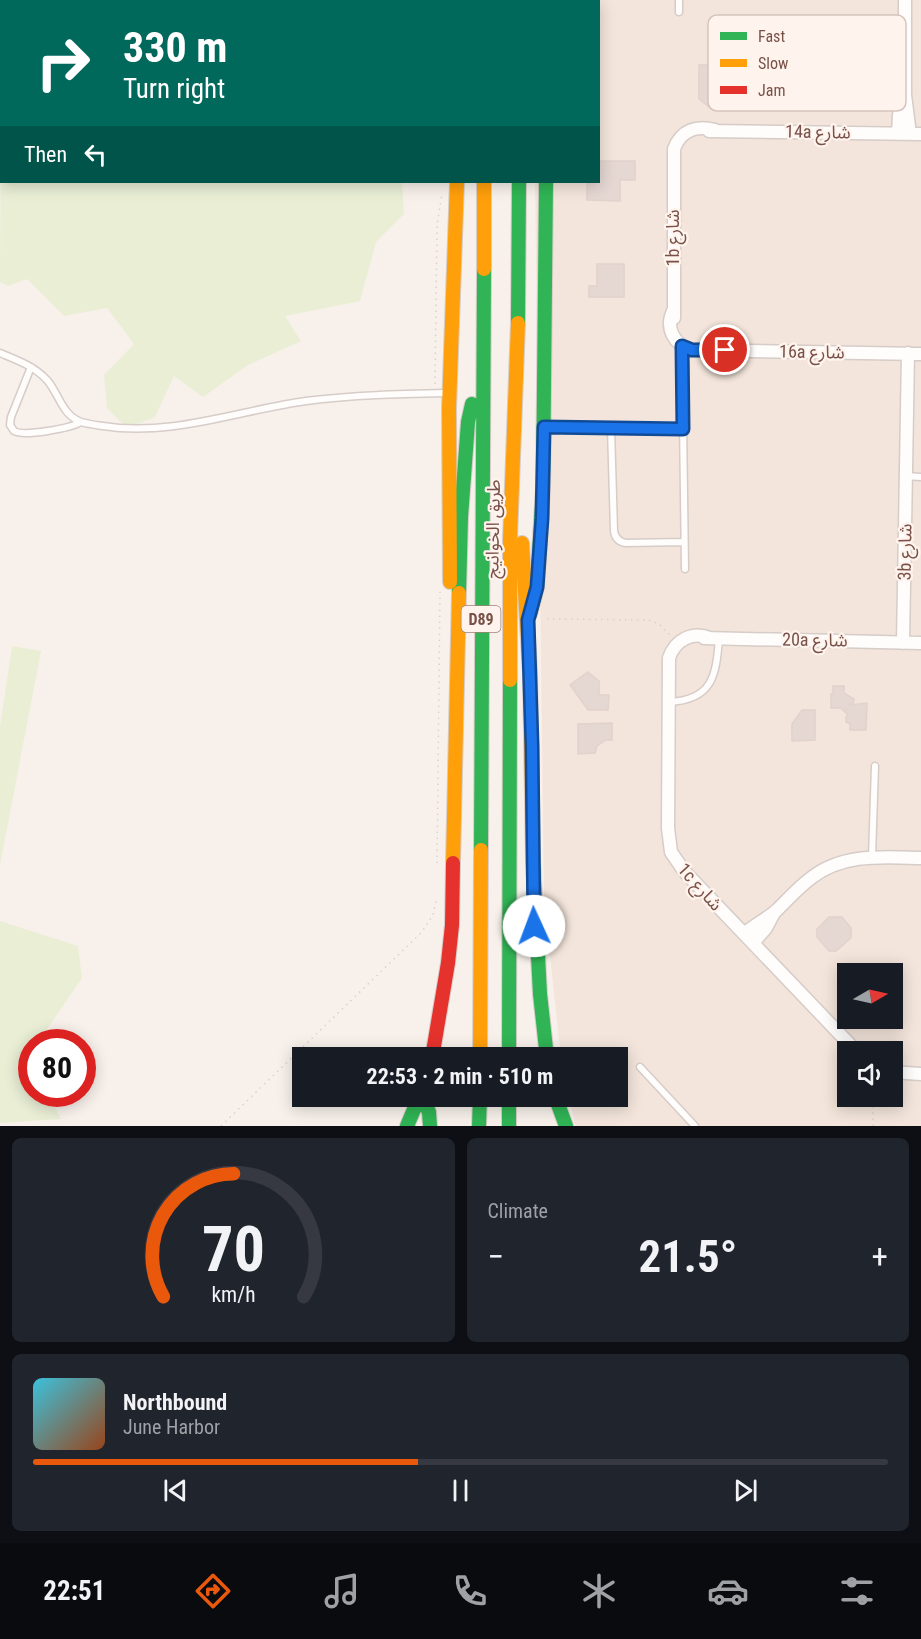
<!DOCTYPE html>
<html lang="en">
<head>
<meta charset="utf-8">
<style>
  body { margin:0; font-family:"Roboto Condensed","Noto Sans Arabic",sans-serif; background:#20242c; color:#f1f3f6; height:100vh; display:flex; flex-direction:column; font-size:22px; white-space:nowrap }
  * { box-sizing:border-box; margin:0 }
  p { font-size:20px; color:#9ea1a6 }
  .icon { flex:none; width:33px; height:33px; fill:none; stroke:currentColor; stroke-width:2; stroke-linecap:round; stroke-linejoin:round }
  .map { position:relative; height:1126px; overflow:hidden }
  .drawer { display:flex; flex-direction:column; gap:12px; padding:12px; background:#0d0f14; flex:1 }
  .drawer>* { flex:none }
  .guide { position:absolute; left:0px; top:0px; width:600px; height:183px; box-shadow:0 3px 15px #0003; background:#00695c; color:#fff; overflow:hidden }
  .needle { width:39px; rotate:81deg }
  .fabs { position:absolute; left:837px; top:963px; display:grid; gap:12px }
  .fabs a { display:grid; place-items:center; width:66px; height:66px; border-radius:0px; background:#171b24; box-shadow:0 3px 15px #0003; font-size:30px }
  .speed { position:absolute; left:18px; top:1029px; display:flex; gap:12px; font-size:30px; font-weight:700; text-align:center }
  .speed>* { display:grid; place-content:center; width:78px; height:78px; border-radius:50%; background:#171b24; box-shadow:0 3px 15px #0003; line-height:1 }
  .speed .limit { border:9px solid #d22; background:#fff; color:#111 }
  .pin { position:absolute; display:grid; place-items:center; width:51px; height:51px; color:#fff; margin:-26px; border:3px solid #fff; border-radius:50%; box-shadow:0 2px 6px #0007 }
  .me { position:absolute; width:66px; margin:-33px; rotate:358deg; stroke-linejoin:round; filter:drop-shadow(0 0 4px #0008) }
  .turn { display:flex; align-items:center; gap:21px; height:126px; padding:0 24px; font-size:27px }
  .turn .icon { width:78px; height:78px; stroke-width:2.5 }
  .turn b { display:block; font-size:42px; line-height:51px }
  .then { display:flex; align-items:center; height:57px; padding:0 24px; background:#0003; gap:12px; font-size:22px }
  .big { font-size:45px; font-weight:700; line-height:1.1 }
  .drawer .widget { flex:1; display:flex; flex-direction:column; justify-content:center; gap:9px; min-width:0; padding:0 21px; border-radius:9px; background:#20242c }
  .drawer .dial { align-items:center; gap:0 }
  .dial svg { height:156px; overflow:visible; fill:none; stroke:#363941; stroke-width:7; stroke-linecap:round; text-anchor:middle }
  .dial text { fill:#f1f3f6; stroke:none }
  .song { display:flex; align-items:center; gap:18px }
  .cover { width:72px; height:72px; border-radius:9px; background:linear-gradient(135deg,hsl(190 70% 55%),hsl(20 70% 35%)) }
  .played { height:6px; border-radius:3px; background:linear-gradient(90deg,#ea580c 45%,#363941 45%) }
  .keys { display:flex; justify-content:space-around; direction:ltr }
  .heat { display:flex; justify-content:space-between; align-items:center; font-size:33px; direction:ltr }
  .drawer .tiles { flex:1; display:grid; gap:12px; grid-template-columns:1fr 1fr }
  .widget:last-child { grid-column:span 2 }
  .trip { position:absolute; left:292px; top:1047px; width:336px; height:60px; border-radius:0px; background:#171b24; box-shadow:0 3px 15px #0003; font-weight:700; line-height:60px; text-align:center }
  .tabs { display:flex; height:96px; justify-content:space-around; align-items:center; background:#090b0e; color:#9ea1a6 }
  .tabs .icon { width:42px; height:42px }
  .tabs .on { color:#ea580c }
  .tabs b { font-size:27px; color:#f1f3f6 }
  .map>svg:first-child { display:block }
</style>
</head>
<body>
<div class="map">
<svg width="921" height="1126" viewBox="0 0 921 1126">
  <rect width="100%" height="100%" fill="#f8f1eb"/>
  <path fill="#f3e5db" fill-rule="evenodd" d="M 533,0 L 921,0 L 921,1126 L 575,1126 L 569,1097 L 618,1096 L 618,1058 L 561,1057 L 544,901 L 535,182 L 598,182 L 598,2 ZM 848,974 L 892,974 L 892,1018 L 848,1018 ZM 848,1052 L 892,1052 L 892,1096 L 848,1096 Z"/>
  <path fill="#e9eed5" d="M 1,71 L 2,182 L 402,182 L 404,214 L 376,242 L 360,301 L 285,316 L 301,341 L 248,365 L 203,397 L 174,376 L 155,417 L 127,428 L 107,408 L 104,375 L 134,344 L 107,308 L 64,316 L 27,279 L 8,286 L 0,282 Z
    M 12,646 L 41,651 L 0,865 L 0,726 Z
    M 0,921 L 78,946 L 82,978 L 41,1038 L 40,1042 L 32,1042 L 32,1094 L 48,1094 L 61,1119 L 0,1123 Z"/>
  <path fill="#e5d7d2" stroke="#e1d2cd" stroke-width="1.5" d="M 720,47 L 735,47 L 735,89 L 713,89 L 713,101 L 709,107 L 699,99 L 699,65 L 720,65 Z
    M 598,161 L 635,161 L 635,180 L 620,180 L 620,201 L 587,200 L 587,182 L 598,182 Z
    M 597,264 L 624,264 L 624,297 L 589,297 L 589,286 L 597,286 Z
    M 588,672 L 599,681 L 599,695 L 609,695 L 608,710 L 588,710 L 570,685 Z
    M 833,686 L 844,686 L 844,693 L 854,699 L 853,704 L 850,704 L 850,705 L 867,703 L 866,730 L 850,730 L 850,724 L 846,722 L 846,717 L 848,715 L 841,708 L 831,708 L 831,694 L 833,694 Z
    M 802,710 L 815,710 L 815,740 L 792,741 L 792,724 Z
    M 612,723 L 612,740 L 606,740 L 597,746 L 595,753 L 578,754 L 578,724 Z
    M 829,917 L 842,917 L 851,928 L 851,938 L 836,951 L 829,951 L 817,937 L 817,929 Z"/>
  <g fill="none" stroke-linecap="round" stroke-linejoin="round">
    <defs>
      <path id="lane" d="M 679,12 L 679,0
        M 682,346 L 685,569
        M 0,353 C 17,360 34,366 47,380 C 59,394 62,415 81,422 C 88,424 96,425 103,426 C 171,437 240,410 306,401 C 353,395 400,394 447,393
        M 31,367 L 11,417 L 10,425 L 14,431 C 24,437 71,428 81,422
        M 546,427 L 683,429
        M 611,428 L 614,531 C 615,538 619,542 626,543 L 684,542
        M 906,476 L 921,477
        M 669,702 C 713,700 716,675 719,639
        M 872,857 L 875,766
        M 640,1067 L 695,1126"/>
      <path id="street" d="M 905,0 L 905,95 L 910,134
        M 709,131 L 921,134
        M 898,134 L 899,115 L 903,99
        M 673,311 C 665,328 674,345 692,350 L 921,354
        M 674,318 L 674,149 C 681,130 697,125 715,130
        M 704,638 L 921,643
        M 710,638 C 692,631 675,640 669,658 L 668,828 L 671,852 L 684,871 L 857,1052
        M 903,643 L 908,353
        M 744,934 C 754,925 767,919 777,910 C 788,899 799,887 811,878 C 843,853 882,857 921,858
        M 753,943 L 766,928 L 774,913
        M 892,1072 L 921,1074"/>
      <path id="fast" d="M 459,0 L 459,2
        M 486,0 L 486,2
        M 519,0 L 519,2
        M 548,0 L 548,2
        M 518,323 L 519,182
        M 459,593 L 461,517 L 468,422 L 472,404
        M 530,614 L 537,587 L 543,488 L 546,182
        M 481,850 L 484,269
        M 533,861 L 540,994 L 547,1058
        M 509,1058 L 510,680
        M 509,1096 L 509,1126
        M 555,1096 L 566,1126
        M 424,1102 L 429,1112 L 430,1126
        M 407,1126 L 415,1107 L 424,1102
        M 479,1126 L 480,1096"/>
      <path id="slow" d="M 484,269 L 484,182
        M 522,543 L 530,672 L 533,861
        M 450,582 L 449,408 L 457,182
        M 510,680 L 510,539 L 518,323
        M 453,863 L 459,593
        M 480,1058 L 481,850"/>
      <path id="jam" d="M 432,1058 L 448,963 L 452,925 L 453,863"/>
    </defs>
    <use href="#lane" stroke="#d6ccc8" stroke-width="9"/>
    <use href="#street" stroke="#d6ccc8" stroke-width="15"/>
    <use href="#fast" stroke="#d7ccc8" stroke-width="16"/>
    <use href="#slow" stroke="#d7ccc8" stroke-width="16"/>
    <use href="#jam" stroke="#d7ccc8" stroke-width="16"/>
    <path stroke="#dbd0cd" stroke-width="1.5" stroke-dasharray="1.5 4.5" stroke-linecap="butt" d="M 435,384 L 437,225 L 442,194
      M 547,619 L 649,620 L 659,624 L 671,636
      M 437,863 L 440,592
      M 221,1126 L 422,932 L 433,915 L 436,901
      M 873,1126 L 873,1096"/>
    <use href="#lane" stroke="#fefdfc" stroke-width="6"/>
    <use href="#street" stroke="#fefdfc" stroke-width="12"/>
    <use href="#fast" stroke="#30b455" stroke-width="14"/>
    <use href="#slow" stroke="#ff9f0a" stroke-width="14"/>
    <use href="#jam" stroke="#e5322d" stroke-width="14"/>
  </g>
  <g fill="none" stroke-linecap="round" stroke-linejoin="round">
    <defs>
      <path id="route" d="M 534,926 L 532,746 L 528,620 L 537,587 L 542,518 L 544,427 L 683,429 L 682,346 L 692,350 L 725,350"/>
    </defs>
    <use href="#route" stroke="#114b97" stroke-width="15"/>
    <use href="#route" stroke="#1a73e8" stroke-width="10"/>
  </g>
  <g text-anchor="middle" stroke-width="4.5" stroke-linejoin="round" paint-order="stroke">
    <rect fill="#fff4ed" stroke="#a0827a" stroke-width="1.5" x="461.5" y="606" width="39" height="26" rx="4.5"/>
    <g font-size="16" font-weight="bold" fill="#785149">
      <text x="481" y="625">D89</text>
    </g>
    <g font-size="18" fill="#785149" stroke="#fff4ed">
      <text transform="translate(818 132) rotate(1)" y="6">14a شارع</text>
      <text transform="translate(673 238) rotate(-90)" y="6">1b شارع</text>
      <text transform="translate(812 352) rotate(1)" y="6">16a شارع</text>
      <text transform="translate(493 529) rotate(-89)" y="6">طريق الخوانيج</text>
      <text transform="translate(905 552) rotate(-89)" y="6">3b شارع</text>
      <text transform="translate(815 640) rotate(1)" y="6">20a شارع</text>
      <text transform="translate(700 887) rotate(48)" y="6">1c شارع</text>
    </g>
  </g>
  <rect x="708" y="15" width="198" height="96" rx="9" fill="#fff4ed" stroke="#d6c3bc" stroke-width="1.5"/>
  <rect x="720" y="32" width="27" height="8" fill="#30b455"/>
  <rect x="720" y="59" width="27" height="8" fill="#ff9f0a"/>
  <rect x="720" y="86" width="27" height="8" fill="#e5322d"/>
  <g font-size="16" fill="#785149">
    <text x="758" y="42">Fast</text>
    <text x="758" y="69">Slow</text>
    <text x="758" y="96">Jam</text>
  </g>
</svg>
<div class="fabs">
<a><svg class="needle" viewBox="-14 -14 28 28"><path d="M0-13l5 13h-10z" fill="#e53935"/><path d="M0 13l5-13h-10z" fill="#9ea1a6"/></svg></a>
<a><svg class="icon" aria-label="sound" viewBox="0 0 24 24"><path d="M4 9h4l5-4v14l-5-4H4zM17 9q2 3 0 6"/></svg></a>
</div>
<div class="speed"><div class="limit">80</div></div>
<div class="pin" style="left:725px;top:350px;background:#d93025"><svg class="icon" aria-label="arrive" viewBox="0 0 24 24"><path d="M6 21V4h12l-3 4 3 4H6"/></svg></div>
<svg class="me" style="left:534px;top:926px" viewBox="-20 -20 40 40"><circle r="19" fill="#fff"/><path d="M0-13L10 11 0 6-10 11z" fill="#1a73e8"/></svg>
<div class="trip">22:53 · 2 min · 510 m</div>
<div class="guide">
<div class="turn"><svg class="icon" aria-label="right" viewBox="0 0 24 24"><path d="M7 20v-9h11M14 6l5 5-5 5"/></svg><div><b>330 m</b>Turn right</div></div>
<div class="then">Then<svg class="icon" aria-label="left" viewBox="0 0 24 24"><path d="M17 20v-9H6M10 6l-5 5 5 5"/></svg></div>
</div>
</div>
<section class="drawer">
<div class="tiles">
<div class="widget dial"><svg viewBox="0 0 100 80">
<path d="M14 69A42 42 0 1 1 86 69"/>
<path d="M14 69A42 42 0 0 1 50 6" stroke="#ea580c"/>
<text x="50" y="56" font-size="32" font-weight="700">70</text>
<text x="50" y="72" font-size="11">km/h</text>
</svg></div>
<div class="widget"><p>Climate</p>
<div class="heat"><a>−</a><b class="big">21.5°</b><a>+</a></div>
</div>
<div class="widget">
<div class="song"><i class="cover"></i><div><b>Northbound</b><p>June Harbor</p></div></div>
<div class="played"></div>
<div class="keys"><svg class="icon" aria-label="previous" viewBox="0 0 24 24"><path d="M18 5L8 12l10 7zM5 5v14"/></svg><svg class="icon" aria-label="pause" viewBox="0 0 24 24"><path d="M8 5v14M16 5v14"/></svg><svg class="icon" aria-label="next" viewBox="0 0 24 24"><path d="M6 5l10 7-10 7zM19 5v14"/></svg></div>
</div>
</div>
</section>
<nav class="tabs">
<b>22:51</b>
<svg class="icon on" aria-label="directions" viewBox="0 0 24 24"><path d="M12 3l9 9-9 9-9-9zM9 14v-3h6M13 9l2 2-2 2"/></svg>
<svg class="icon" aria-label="music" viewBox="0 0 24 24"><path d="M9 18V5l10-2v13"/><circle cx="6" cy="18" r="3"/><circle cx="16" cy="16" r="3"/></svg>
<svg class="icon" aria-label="phone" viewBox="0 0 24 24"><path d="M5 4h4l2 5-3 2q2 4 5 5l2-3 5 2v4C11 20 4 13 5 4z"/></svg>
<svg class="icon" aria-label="climate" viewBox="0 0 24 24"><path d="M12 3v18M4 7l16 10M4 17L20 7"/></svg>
<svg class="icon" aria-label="car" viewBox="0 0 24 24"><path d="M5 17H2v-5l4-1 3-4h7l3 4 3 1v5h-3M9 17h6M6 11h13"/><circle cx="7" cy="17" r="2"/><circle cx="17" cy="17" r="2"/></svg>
<svg class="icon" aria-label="filters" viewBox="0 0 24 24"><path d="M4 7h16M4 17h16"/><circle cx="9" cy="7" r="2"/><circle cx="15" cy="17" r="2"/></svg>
</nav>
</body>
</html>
